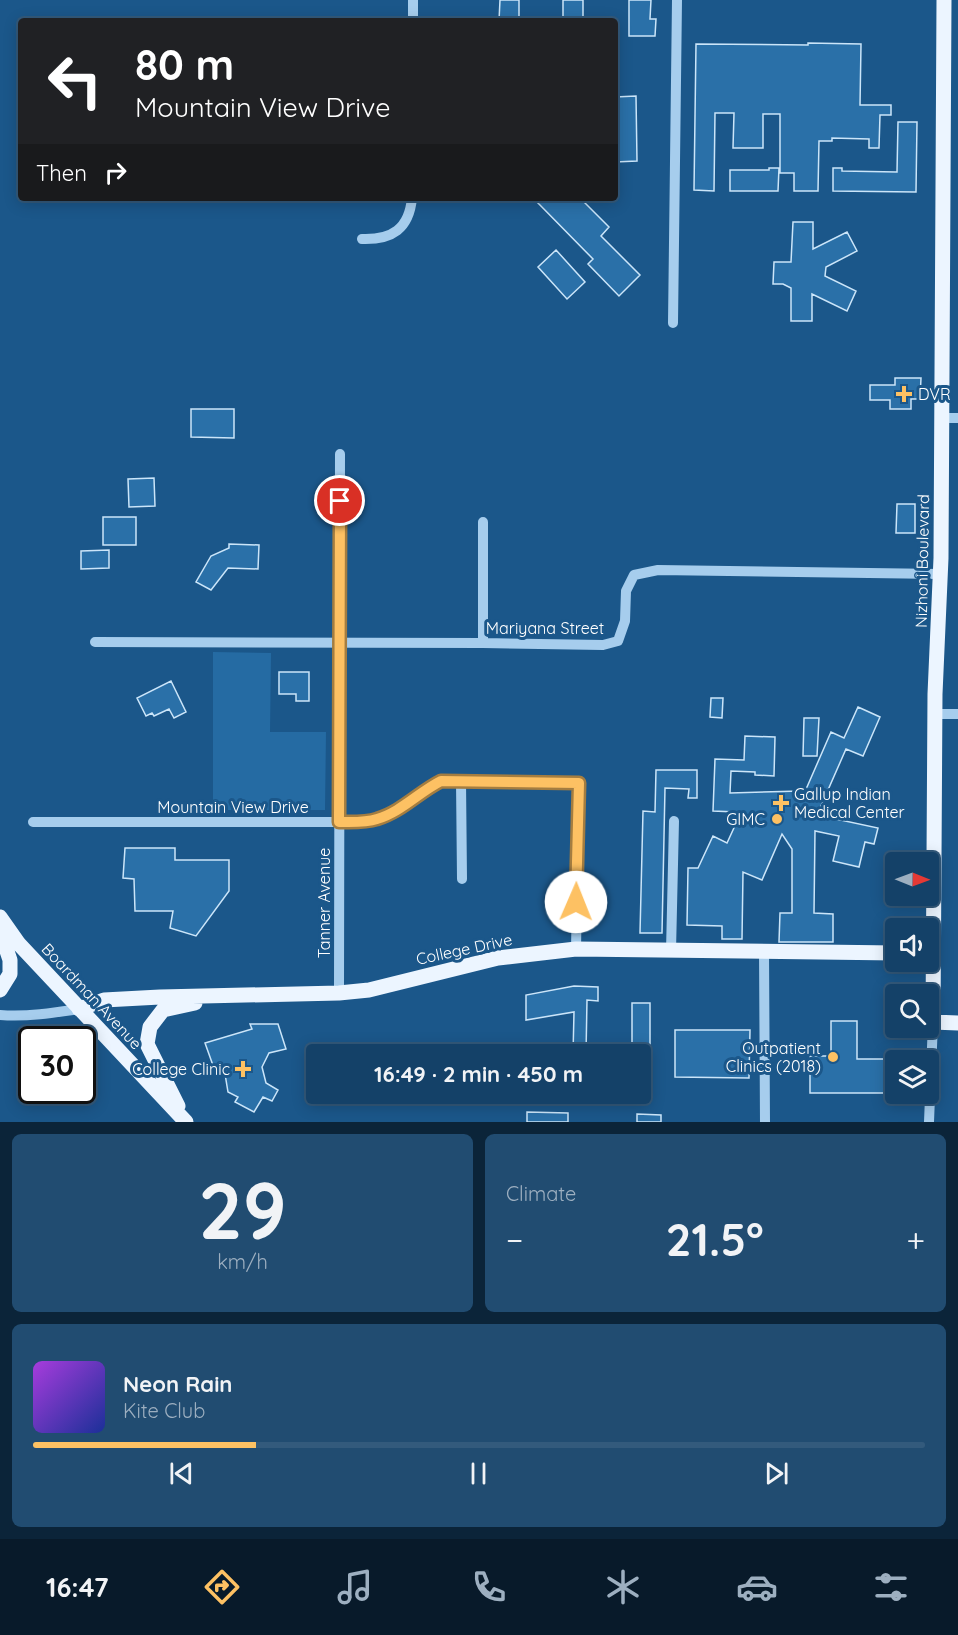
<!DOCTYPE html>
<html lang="en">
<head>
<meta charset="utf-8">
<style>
  body { margin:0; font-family:Quicksand,sans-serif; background:#214c71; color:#f1f3f6; height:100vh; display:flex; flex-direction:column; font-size:22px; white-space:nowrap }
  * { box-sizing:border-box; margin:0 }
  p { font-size:20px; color:#9dafc0 }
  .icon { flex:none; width:33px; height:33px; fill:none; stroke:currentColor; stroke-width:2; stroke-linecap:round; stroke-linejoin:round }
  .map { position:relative; height:1122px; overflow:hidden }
  .side { display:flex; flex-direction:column; gap:12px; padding:12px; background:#0b2439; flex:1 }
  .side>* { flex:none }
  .banner { position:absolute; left:18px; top:18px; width:600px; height:183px; border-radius:6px; box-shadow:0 3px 15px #0003,0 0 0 2px #335a7c; background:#202124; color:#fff; overflow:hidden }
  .needle { width:39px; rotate:91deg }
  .buttons { position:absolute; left:885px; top:852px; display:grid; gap:12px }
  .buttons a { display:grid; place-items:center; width:54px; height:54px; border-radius:6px; background:#144168; box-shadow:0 3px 15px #0003,0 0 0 2px #335a7c; font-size:30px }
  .speed { position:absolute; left:18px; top:1026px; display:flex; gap:12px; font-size:30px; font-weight:700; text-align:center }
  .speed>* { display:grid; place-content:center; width:78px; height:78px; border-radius:50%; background:#144168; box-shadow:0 3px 15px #0003,0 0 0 2px #335a7c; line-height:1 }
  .speed .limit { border:3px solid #111; border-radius:9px; background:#fff; color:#111 }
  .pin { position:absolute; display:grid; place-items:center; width:51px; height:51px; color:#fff; margin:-26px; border:3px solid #fff; border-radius:50%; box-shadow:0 2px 6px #0007 }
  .me { position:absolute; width:66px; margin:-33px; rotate:1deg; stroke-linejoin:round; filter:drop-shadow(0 0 4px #0008) }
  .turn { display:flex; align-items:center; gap:21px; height:126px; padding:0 18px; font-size:27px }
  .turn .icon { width:78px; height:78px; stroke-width:2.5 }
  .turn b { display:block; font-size:42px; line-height:51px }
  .then { display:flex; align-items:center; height:57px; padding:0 18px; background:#0003; gap:12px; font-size:22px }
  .big { font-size:45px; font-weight:700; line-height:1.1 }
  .side .tile { flex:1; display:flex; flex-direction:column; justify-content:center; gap:9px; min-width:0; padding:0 21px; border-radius:9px; background:#214c71 }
  .side .dial { align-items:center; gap:0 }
  .dial b { font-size:78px; line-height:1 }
  .song { display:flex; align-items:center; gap:18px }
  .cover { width:72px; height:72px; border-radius:9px; background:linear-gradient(135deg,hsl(280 70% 55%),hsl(230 70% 35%)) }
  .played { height:6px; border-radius:3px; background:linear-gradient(90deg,#fdc163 25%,#335a7c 25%) }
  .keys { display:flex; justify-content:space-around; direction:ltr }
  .heat { display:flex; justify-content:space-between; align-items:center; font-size:33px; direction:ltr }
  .side .tiles { flex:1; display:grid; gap:12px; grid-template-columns:1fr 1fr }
  .tile:last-child { grid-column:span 2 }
  .trip { position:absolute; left:306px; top:1044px; width:345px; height:60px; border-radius:6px; background:#144168; box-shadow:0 3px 15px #0003,0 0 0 2px #335a7c; font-weight:700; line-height:60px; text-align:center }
  .dock { display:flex; height:96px; justify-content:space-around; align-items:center; background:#081a2a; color:#9dafc0 }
  .dock .icon { width:42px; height:42px }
  .dock .selected { color:#fdc163 }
  .dock b { font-size:27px; color:#f1f3f6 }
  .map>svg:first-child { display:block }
</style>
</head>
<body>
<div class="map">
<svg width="958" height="1122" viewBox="0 0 958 1122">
  <rect width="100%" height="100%" fill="#1b578a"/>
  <path fill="#256ba3" d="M 213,652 L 271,653 L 270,732 L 326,732 L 325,810 L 213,810 Z"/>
  <path fill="#2a70a8" stroke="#cbe5f9" stroke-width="1.5" d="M 500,0 L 519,0 L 519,21 L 499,21 Z
    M 563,0 L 583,0 L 583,21 L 563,21 Z
    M 629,0 L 651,0 L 650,19 L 656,19 L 655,36 L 629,36 Z
    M 808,43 L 861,44 L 860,105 L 891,105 L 891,115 L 880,115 L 879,148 L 869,148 L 869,139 L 832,138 L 832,141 L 819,141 L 818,191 L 794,191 L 794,173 L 780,173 L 780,114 L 763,114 L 763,148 L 733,148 L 734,113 L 715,113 L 714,191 L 694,190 L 696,44 L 808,45 Z
    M 636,96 L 637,161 L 615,162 L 615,97 Z
    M 898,122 L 917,122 L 916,192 L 833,191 L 833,168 L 842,168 L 842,171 L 897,172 Z
    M 769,168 L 779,168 L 778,191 L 730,191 L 730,170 L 769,170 Z
    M 543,198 L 580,198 L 609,227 L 601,236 L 640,275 L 619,296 L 588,264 L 593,259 L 538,203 Z
    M 793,222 L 813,222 L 813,249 L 847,232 L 857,251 L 826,267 L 825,276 L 856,291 L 847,311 L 812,294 L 812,321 L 791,321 L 791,288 L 783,284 L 773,284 L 774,262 L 791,262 Z
    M 556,250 L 585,282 L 567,299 L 538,267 Z
    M 895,378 L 921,378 L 920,399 L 911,399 L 911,409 L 890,409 L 890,400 L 870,400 L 870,385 L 895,385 Z
    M 191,409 L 234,409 L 234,438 L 191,437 Z
    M 154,478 L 155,506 L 129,507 L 128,479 Z
    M 897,504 L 915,504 L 915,533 L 896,533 Z
    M 103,517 L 136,517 L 136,545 L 103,545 Z
    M 229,544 L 259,545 L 258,569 L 228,568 L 211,590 L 196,582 L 211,556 L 229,548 Z
    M 109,550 L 109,568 L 81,569 L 81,551 Z
    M 279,672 L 309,672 L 309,701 L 296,701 L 296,694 L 279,694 Z
    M 171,681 L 186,712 L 174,718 L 169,709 L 154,716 L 152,713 L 146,716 L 137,698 Z
    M 711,698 L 723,698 L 722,718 L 710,717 Z
    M 858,707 L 880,717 L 863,756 L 846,749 L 817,815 L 878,828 L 874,844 L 865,842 L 859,867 L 833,861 L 839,836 L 815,831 L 814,913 L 833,914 L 833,942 L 779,942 L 780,913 L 792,913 L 792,849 L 782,834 L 762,880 L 743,872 L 742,939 L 722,939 L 722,926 L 687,925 L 688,868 L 698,868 L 713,836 L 727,843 L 738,819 L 734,817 L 736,812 L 713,811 L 715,759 L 744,760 L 745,736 L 775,737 L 774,776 L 755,775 L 755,772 L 731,771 L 730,793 L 801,791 L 807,787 L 831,732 L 844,738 Z
    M 804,718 L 819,718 L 817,756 L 803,756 Z
    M 656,770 L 697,770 L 697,798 L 688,798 L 689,789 L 665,788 L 662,933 L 640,933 L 643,811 L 655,812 Z
    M 125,848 L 175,848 L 175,860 L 229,860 L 229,891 L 196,936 L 170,928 L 173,911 L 135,911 L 134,879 L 123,878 Z
    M 574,986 L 598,987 L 598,1001 L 587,1000 L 586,1054 L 573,1054 L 574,1012 L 526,1020 L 526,995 Z
    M 632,1003 L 650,1003 L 650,1075 L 640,1075 L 640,1054 L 632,1054 Z
    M 831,1021 L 857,1021 L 857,1059 L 896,1059 L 896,1093 L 810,1093 L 810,1056 L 831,1056 Z
    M 250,1024 L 278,1024 L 286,1049 L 269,1053 L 262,1067 L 266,1083 L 278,1090 L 272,1101 L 263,1097 L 254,1112 L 235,1102 L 238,1097 L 228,1092 L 224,1068 L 215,1071 L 205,1043 L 252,1029 Z
    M 675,1030 L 750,1030 L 749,1078 L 675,1077 Z
    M 527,1112 L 568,1113 L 568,1122 L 527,1122 Z
    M 637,1114 L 661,1115 L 661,1122 L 637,1122 Z"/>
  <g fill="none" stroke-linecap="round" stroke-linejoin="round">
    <path stroke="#a6cded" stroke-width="10" d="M 413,21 L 413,0
      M 362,239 C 392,240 409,229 412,198
      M 673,323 L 677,0
      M 942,418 L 958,418
      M 95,642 L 483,643 L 603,645 L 618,641 L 625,621 L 626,591 L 634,575 L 658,570 L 940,574
      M 483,643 L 483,522
      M 935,714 L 958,714
      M 461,781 L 462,879
      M 33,822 L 339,822 C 351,822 366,823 377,819 C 401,812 419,792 441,781 L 579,783 L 576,949
      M 671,951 L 674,821
      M 764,951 L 765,1122
      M 339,993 L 340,454
      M 0,1015 C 27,1017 53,1013 79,1009
      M 929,1122 L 933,1022"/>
    <path stroke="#ecf5ff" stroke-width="15" d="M 944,0 L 941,558 L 935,694 L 933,1022 L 958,1023
      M 0,917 L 19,944 L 186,1122
      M 0,930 L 10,960 L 10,974 L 0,990
      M 79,1009 L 104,1000 L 160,997 L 339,993 L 369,990 L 498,958 L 576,949 L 896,953
      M 178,1106 L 147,1044 L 150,1027 L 163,1010 L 195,1003"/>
  </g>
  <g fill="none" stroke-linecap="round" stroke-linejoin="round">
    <defs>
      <path id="route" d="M 340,501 L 339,822 C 351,822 365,823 377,819 C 401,812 419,792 441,781 L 579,783 L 576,902"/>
    </defs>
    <use href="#route" stroke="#a47d40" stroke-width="15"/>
    <use href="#route" stroke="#fdc163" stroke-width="10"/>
  </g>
  <g fill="#fdc163" stroke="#1b578a" stroke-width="2">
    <path d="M901 385h6v6h6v6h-6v6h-6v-6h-6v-6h6z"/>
    <path d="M778 794h6v6h6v6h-6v6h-6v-6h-6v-6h6z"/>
    <circle cx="777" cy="819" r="6"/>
    <circle cx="833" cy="1057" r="6"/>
    <path d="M240 1060h6v6h6v6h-6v6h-6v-6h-6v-6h6z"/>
  </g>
  <g text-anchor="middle" stroke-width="6" stroke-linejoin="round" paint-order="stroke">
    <g font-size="16" fill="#fff" stroke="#1b578a" text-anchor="end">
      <text x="918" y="400" text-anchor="start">DVR</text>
      <text x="794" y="800" text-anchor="start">Gallup Indian<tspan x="794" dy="18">Medical Center</tspan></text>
      <text x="765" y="825">GIMC</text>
      <text x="821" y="1054">Outpatient<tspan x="821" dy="18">Clinics (2018)</tspan></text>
      <text x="230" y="1075">College Clinic</text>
    </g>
    <g font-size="16" fill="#fff" stroke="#1b578a">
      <text transform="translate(922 561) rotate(-89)" y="6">Nizhoni Boulevard</text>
      <text x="545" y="634">Mariyana Street</text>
      <text x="233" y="813">Mountain View Drive</text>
      <text transform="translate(324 903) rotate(-90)" y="6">Tanner Avenue</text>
      <text transform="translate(464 949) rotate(-12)" y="6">College Drive</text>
      <text transform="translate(92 996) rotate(47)" y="6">Boardman Avenue</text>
    </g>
  </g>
</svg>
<div class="buttons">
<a><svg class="needle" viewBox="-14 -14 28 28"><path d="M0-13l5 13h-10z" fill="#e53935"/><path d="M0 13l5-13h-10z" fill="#9dafc0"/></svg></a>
<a><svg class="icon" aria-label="sound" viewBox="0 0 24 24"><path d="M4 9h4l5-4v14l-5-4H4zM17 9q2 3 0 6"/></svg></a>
<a><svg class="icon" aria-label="search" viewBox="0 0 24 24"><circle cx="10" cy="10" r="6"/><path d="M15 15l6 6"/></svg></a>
<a><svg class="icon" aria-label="layers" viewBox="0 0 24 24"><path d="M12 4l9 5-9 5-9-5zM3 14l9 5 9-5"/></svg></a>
</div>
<div class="speed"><div class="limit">30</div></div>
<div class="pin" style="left:340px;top:501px;background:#d93025"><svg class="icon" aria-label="arrive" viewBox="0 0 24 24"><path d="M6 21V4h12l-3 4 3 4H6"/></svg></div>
<svg class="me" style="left:576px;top:902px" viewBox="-20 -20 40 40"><circle r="19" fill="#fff"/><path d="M0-13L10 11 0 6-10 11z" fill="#fdc163"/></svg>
<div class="trip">16:49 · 2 min · 450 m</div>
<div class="banner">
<div class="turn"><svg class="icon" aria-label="left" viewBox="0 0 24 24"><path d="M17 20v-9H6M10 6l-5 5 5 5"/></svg><div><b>80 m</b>Mountain View Drive</div></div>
<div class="then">Then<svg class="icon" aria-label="right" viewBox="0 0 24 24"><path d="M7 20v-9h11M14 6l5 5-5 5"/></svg></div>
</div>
</div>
<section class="side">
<div class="tiles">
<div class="tile dial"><b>29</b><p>km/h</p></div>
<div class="tile"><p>Climate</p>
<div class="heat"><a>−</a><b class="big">21.5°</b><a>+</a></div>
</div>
<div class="tile">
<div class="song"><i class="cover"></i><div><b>Neon Rain</b><p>Kite Club</p></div></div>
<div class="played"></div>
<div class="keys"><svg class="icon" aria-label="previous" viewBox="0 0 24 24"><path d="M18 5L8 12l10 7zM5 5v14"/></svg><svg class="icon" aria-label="pause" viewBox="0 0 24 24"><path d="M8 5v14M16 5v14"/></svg><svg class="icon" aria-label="next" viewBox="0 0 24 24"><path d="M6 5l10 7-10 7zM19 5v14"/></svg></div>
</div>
</div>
</section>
<nav class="dock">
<b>16:47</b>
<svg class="icon selected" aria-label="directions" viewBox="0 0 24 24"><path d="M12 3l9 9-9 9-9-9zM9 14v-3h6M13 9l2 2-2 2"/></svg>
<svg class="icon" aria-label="music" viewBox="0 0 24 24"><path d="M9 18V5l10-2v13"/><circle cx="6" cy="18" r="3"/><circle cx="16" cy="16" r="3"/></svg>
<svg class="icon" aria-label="phone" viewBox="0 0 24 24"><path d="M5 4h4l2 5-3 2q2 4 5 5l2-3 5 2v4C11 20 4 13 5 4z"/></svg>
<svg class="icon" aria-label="climate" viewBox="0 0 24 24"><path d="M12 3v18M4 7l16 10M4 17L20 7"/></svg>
<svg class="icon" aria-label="car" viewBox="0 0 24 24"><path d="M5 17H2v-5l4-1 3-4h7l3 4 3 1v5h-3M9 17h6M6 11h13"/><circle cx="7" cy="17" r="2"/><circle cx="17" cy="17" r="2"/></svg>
<svg class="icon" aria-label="filters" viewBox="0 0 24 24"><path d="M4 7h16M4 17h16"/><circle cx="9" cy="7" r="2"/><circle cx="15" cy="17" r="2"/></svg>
</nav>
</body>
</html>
